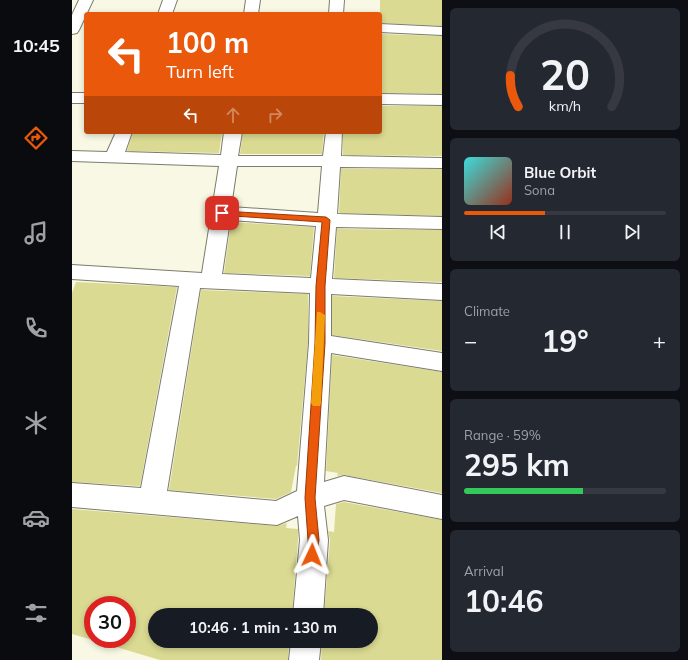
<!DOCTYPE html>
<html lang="en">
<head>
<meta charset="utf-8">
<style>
  body { margin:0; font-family:Mulish,sans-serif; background:#242831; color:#f1f3f6; height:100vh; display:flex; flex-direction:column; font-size:15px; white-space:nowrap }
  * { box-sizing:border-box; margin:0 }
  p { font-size:13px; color:#9ea1a6 }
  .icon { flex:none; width:22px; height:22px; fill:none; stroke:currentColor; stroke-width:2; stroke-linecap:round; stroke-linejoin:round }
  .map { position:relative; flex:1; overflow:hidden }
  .panel { display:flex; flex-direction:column; gap:8px; padding:8px; background:#0d0f14; width:246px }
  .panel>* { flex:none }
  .banner { position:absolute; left:12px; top:12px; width:298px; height:122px; border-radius:4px; box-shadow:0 2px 6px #0003; background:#ea580c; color:#fff; overflow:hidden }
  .speed { position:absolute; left:12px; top:596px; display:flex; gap:8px; font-size:20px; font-weight:700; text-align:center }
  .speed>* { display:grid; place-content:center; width:52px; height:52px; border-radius:50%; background:#171b24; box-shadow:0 2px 6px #0003; line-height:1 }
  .speed .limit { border:6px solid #d22; background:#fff; color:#111 }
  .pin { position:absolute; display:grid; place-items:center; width:34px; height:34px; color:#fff; margin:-17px; border-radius:8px; box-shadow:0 2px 6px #0006 }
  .me { position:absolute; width:44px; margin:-22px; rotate:2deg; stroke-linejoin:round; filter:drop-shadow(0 0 3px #0008) }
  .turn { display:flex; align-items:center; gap:14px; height:84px; padding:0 16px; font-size:18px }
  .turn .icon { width:52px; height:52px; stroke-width:2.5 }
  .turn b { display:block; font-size:28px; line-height:34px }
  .lanes { display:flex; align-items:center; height:38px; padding:0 16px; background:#0003; justify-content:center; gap:20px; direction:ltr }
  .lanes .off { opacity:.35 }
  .big { font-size:30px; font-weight:700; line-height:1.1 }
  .panel .card { flex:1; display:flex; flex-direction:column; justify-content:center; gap:6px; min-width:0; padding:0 14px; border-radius:6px; background:#242831 }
  .panel .dial { align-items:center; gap:0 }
  .dial svg { height:104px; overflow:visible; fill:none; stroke:#363941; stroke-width:7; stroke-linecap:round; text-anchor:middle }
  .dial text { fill:#f1f3f6; stroke:none }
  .song { display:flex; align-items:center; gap:12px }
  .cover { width:48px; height:48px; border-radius:6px; background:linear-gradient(135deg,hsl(180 70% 55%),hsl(10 70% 35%)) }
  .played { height:4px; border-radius:2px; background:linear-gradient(90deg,#ea580c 40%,#363941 40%) }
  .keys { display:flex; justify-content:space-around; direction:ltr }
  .heat { display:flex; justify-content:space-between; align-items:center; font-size:22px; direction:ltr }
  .charge { height:6px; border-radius:3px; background:linear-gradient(90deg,#34c759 59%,#363941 0) }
  .trip { position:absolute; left:76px; top:608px; width:230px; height:40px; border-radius:20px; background:#171b24; box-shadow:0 2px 6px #0003; font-weight:700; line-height:40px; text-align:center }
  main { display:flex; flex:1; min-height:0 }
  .tab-bar { display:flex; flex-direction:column; width:72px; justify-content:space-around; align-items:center; background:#090b0e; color:#9ea1a6 }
  .tab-bar .icon { width:28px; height:28px }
  .tab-bar .active { color:#ea580c }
  .tab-bar b { font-size:18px; color:#f1f3f6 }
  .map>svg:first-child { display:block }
</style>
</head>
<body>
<main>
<nav class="tab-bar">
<b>10:45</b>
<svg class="icon active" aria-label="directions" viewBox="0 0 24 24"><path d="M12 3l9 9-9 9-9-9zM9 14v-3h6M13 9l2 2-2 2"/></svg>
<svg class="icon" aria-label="music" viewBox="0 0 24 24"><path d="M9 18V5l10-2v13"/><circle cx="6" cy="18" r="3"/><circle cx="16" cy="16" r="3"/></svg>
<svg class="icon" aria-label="phone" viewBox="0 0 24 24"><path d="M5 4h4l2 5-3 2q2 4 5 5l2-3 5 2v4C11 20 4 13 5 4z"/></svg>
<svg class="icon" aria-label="climate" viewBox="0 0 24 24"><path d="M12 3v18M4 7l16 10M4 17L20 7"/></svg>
<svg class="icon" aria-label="car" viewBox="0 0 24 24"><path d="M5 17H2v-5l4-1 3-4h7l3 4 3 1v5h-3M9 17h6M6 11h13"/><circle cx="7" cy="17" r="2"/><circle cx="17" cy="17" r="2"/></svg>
<svg class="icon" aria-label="filters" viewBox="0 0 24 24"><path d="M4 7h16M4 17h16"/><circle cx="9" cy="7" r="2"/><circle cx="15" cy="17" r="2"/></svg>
</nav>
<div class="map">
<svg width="370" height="660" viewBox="0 0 370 660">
  <rect width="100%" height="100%" fill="#f8f8e5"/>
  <path fill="#dada92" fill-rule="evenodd" d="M 308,0 L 370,0 L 370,26 L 308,23 Z
    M 308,34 L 370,36 L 370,94 L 308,93 Z
    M 308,106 L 370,106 L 370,156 L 271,155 L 271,132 L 308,132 Z
    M 61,132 L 150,132 L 147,153 L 55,151 Z
    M 171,132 L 252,132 L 250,154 L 168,154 Z
    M 269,169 L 370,169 L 370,216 L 267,213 Z
    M 159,222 L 242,227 L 238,276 L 152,273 Z
    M 265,229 L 370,230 L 370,282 L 262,278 Z
    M 4,282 L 105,287 L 68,486 L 0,482 L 0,293 Z
    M 129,290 L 236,294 L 236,343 L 225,466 L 224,466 L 219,492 L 204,499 L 97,490 Z
    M 260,296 L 370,301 L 370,351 L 260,335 Z
    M 260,355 L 370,372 L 370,493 L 272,475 L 265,476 L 266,473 L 254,471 Z
    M 272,502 L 370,520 L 370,660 L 249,660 L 250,641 L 299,641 L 299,615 L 252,615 L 258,540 L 256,531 L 262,532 L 264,504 Z
    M 0,509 L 205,526 L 215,523 L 214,528 L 226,529 L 226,540 L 220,615 L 83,615 L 83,641 L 217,641 L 216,660 L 88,660 L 0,634 ZM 21,605 L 55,605 L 55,639 L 21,639 Z"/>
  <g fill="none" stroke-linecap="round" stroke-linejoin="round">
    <defs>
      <path id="street" d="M 7,0 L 21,0 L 7,30 L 5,33 L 0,34 L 0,15 Z
        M 91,0 L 105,0 L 100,14 L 86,14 Z
        M 174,0 L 188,0 L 186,14 L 172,14 Z
        M 258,0 L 272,0 L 271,14 L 257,14 Z
        M 308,24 L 370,27 L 370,35 L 308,32 Z
        M 0,93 L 14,93 L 14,103 L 0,103 Z
        M 308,94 L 370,95 L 370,105 L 308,104 Z
        M 44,132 L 60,132 L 53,152 L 149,155 L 152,132 L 170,132 L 166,156 L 251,156 L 254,132 L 270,132 L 269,156 L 370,158 L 370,168 L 268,167 L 265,214 L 370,217 L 370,229 L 264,227 L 260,279 L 370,284 L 370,300 L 259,294 L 259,336 L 370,353 L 370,371 L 259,353 L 252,482 L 272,476 L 370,495 L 370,519 L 272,500 L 252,506 L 256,540 L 251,615 L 221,615 L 228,540 L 226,516 L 205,525 L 0,507 L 0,483 L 69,488 L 107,286 L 0,279 L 0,265 L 130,273 L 147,166 L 0,161 L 0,151 L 35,152 ZM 165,166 L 250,166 L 246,213 L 159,207 ZM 158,220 L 244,226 L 239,278 L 150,274 ZM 128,288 L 238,293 L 237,343 L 225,491 L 204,501 L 95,491 Z
        M 219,641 L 249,641 L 247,660 L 217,660 Z"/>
    </defs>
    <use href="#street" stroke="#7b7c6a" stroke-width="2"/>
    <use href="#street" fill="#fff" fill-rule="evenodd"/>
  </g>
  <path fill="#ea580c" stroke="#983908" d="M 150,211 L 254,217 L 258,220 L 253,286 L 253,343 L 243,498 L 247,540 L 244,559 L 240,560 L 236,559 L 235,555 L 236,540 L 233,498 L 243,343 L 244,286 L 250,222 L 147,215 L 146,213 Z"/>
  <path fill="#f59e0b" d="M 245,312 L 248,312 L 253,315 L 249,403 L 248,406 L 241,406 L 239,403 Z"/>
</svg>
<div class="speed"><div class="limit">30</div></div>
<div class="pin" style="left:150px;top:213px;background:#d93025"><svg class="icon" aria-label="arrive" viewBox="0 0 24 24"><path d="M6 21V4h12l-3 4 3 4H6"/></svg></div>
<svg class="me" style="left:240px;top:555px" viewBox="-20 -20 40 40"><path d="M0-17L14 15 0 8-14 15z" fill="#ea580c" stroke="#fff" stroke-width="4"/></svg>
<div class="trip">10:46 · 1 min · 130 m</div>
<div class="banner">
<div class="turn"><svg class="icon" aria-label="left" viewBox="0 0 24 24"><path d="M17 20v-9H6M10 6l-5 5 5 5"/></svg><div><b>100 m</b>Turn left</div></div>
<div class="lanes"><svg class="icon" aria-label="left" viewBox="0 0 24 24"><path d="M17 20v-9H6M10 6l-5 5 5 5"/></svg><svg class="icon off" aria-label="ahead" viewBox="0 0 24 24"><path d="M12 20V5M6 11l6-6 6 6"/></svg><svg class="icon off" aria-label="right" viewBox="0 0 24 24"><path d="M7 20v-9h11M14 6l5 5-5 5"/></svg></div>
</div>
</div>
<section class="panel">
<div class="card dial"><svg viewBox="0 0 100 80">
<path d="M14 69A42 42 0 1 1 86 69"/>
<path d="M14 69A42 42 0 0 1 8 45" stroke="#ea580c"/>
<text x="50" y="56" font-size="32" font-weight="700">20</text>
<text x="50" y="72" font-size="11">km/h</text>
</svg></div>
<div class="card">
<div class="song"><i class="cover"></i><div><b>Blue Orbit</b><p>Sona</p></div></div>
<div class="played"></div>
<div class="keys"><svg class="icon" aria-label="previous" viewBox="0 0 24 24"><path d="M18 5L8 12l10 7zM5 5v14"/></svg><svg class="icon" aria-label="pause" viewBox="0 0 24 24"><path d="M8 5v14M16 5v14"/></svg><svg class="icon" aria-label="next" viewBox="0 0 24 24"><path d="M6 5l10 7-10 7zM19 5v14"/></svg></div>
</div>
<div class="card"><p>Climate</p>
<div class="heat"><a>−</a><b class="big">19°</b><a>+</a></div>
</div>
<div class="card"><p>Range · 59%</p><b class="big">295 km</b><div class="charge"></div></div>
<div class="card"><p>Arrival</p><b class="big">10:46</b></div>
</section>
</main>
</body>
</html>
